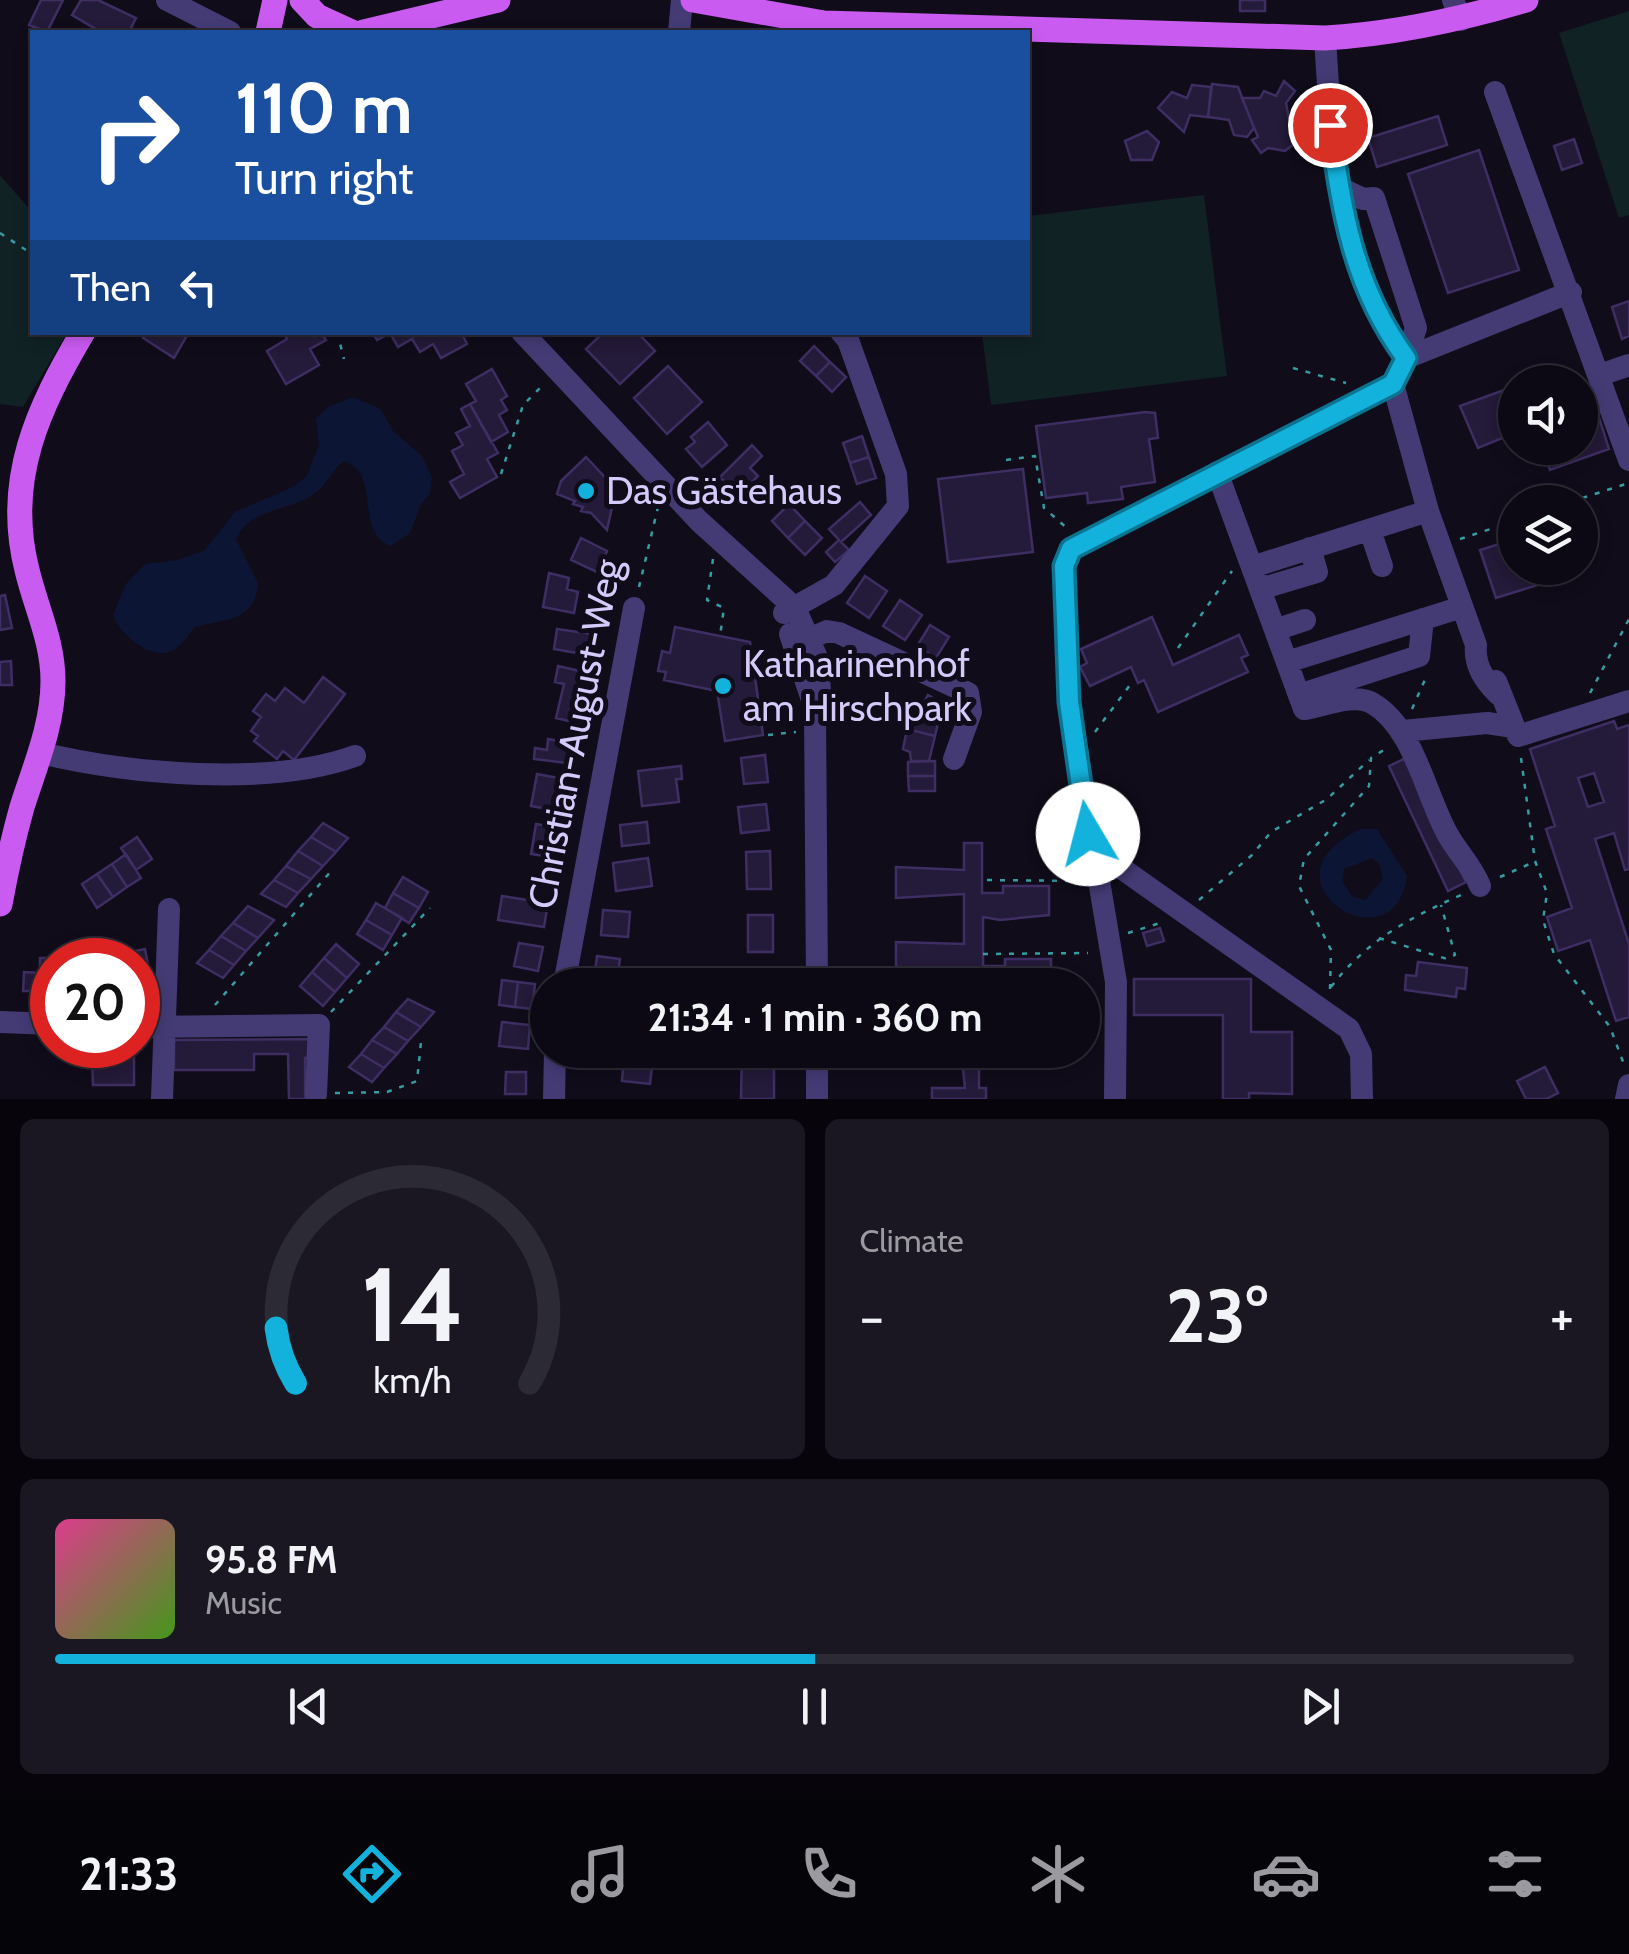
<!DOCTYPE html>
<html lang="en">
<head>
<meta charset="utf-8">
<style>
  body { margin:0; font-family:Cabin,sans-serif; background:#1a1722; color:#f1f3f6; height:100vh; display:flex; flex-direction:column; font-size:38px; white-space:nowrap }
  * { box-sizing:border-box; margin:0 }
  p { font-size:32px; color:#9a9aa0 }
  .icon { flex:none; width:55px; height:55px; fill:none; stroke:currentColor; stroke-width:2; stroke-linecap:round; stroke-linejoin:round }
  .map { position:relative; height:1099px; overflow:hidden }
  .side { display:flex; flex-direction:column; gap:20px; padding:20px; background:#07050b; flex:1 }
  .side>* { flex:none }
  .top-card { position:absolute; left:30px; top:30px; width:1000px; height:305px; border-radius:0px; box-shadow:0 5px 15px #0003,0 0 0 2px #2c2a34; background:#1a4fa0; color:#fff; overflow:hidden }
  .buttons { position:absolute; left:1498px; top:365px; display:grid; gap:20px }
  .buttons a { display:grid; place-items:center; width:100px; height:100px; border-radius:50%; background:#0c0914; box-shadow:0 5px 15px #0003,0 0 0 2px #2c2a34; font-size:50px }
  .speed { position:absolute; left:30px; top:938px; display:flex; gap:20px; font-size:50px; font-weight:700; text-align:center }
  .speed>* { display:grid; place-content:center; width:130px; height:130px; border-radius:50%; background:#0c0914; box-shadow:0 5px 15px #0003,0 0 0 2px #2c2a34; line-height:1 }
  .speed .limit { border:15px solid #d22; background:#fff; color:#111 }
  .pin { position:absolute; display:grid; place-items:center; width:85px; height:85px; color:#fff; margin:-42px; border:5px solid #fff; border-radius:50%; box-shadow:0 2px 10px #0007 }
  .me { position:absolute; width:110px; margin:-55px; rotate:352deg; stroke-linejoin:round; filter:drop-shadow(0 0 8px #0008) }
  .turn { display:flex; align-items:center; gap:35px; height:210px; padding:0 40px; font-size:45px }
  .turn .icon { width:130px; height:130px; stroke-width:2.5 }
  .turn b { display:block; font-size:70px; line-height:85px }
  .then { display:flex; align-items:center; height:95px; padding:0 40px; background:#0003; gap:20px; font-size:38px }
  .big { font-size:75px; font-weight:700; line-height:1.1 }
  .side .tile { flex:1; display:flex; flex-direction:column; justify-content:center; gap:15px; min-width:0; padding:0 35px; border-radius:15px; background:#1a1722 }
  .side .dial { align-items:center; gap:0 }
  .dial svg { height:260px; overflow:visible; fill:none; stroke:#2c2a34; stroke-width:7; stroke-linecap:round; text-anchor:middle }
  .dial text { fill:#f1f3f6; stroke:none }
  .song { display:flex; align-items:center; gap:30px }
  .cover { width:120px; height:120px; border-radius:15px; background:linear-gradient(135deg,hsl(330 70% 55%),hsl(100 70% 35%)) }
  .played { height:10px; border-radius:5px; background:linear-gradient(90deg,#13b2dd 50%,#2c2a34 50%) }
  .keys { display:flex; justify-content:space-around; direction:ltr }
  .heat { display:flex; justify-content:space-between; align-items:center; font-size:55px; direction:ltr }
  .side .tiles { flex:1; display:grid; gap:20px; grid-template-columns:1fr 1fr }
  .tile:last-child { grid-column:span 2 }
  .trip { position:absolute; left:530px; top:968px; width:570px; height:100px; border-radius:50px; background:#0c0914; box-shadow:0 5px 15px #0003,0 0 0 2px #2c2a34; font-weight:700; line-height:100px; text-align:center }
  .tab-bar { display:flex; height:160px; justify-content:space-around; align-items:center; background:#050408; color:#9a9aa0 }
  .tab-bar .icon { width:70px; height:70px }
  .tab-bar .current { color:#13b2dd }
  .tab-bar b { font-size:45px; color:#f1f3f6 }
  .map>svg:first-child { display:block }
</style>
</head>
<body>
<div class="map">
<svg width="1629" height="1099" viewBox="0 0 1629 1099">
  <rect width="100%" height="100%" fill="#100c1a"/>
  <path fill="#102224" d="M 1629,11 L 1629,215 L 1619,218 L 1559,33 Z
    M 0,175 L 32,212 L 32,332 L 67,333 L 23,407 L 0,404 Z
    M 1204,195 L 1227,376 L 991,405 L 982,333 L 1028,332 L 1028,216 Z"/>
  <path fill="#0c1634" fill-rule="evenodd" d="M 353,397 L 381,409 L 393,431 L 423,457 L 432,478 L 430,494 L 421,504 L 410,533 L 391,546 C 352,531 384,478 345,461 C 333,467 329,482 318,491 C 294,512 252,505 236,539 L 258,583 C 255,624 222,619 195,627 C 188,635 180,648 171,651 C 150,661 118,632 113,615 L 126,584 L 145,564 L 178,560 L 205,550 L 235,512 L 293,487 L 307,476 L 319,445 L 316,419 L 328,407 Z
    M 1361,829 L 1377,829 L 1407,876 C 1394,972 1251,879 1361,829 ZM 1372,858 L 1380,864 L 1383,879 L 1365,900 L 1352,896 L 1342,881 L 1344,869 Z"/>
  <path fill="#241a39" stroke="#3f2e63" stroke-width="2.5" fill-rule="evenodd" d="M 41,0 L 63,0 L 47,32 L 29,25 Z
    M 81,0 L 98,0 L 136,18 L 129,32 L 101,32 L 72,15 Z
    M 1240,0 L 1265,0 L 1265,11 L 1240,11 Z
    M 1284,81 L 1295,91 L 1286,103 L 1294,144 L 1285,151 L 1268,148 L 1261,153 L 1252,140 L 1258,137 L 1242,98 L 1260,98 L 1264,91 L 1276,96 Z
    M 1212,84 L 1238,87 L 1254,128 L 1247,137 L 1234,135 L 1229,120 L 1208,117 Z
    M 1192,85 L 1211,87 L 1208,117 L 1190,115 L 1184,132 L 1158,108 L 1172,92 L 1187,98 Z
    M 1438,116 L 1447,145 L 1377,167 L 1368,138 Z
    M 1147,131 L 1159,142 L 1152,160 L 1131,160 L 1125,141 Z
    M 1574,139 L 1582,163 L 1562,170 L 1554,146 Z
    M 1479,150 L 1519,270 L 1448,293 L 1408,174 Z
    M 1629,301 L 1629,336 L 1622,339 L 1612,307 Z
    M 147,332 L 189,332 L 174,358 L 143,338 Z
    M 283,332 L 321,332 L 326,340 L 310,349 L 319,365 L 286,384 L 267,351 L 287,339 Z
    M 372,332 L 461,332 L 467,344 L 441,358 L 433,344 L 420,352 L 412,339 L 398,347 L 390,333 L 377,340 Z
    M 604,332 L 637,332 L 655,351 L 620,384 L 586,349 Z
    M 814,346 L 830,362 L 816,376 L 800,361 Z
    M 830,362 L 846,377 L 832,392 L 816,376 Z
    M 668,366 L 702,402 L 667,434 L 634,398 Z
    M 492,369 L 507,396 L 501,400 L 507,410 L 499,415 L 508,432 L 491,442 L 470,404 L 476,401 L 466,384 Z
    M 1560,369 L 1564,382 L 1524,382 Z
    M 1515,386 L 1515,433 L 1478,448 L 1460,406 Z
    M 470,404 L 498,453 L 487,459 L 497,477 L 460,498 L 450,482 L 464,474 L 452,451 L 463,445 L 456,433 L 470,426 L 461,409 Z
    M 1595,405 L 1609,449 L 1550,470 L 1542,448 L 1580,448 L 1580,411 Z
    M 1145,412 L 1155,413 L 1158,438 L 1149,439 L 1155,482 L 1121,487 L 1123,499 L 1088,503 L 1087,493 L 1046,498 L 1036,426 Z
    M 708,422 L 727,445 L 702,467 L 686,449 L 695,442 L 691,437 Z
    M 862,436 L 869,457 L 850,463 L 843,443 Z
    M 752,445 L 762,456 L 750,468 L 758,476 L 734,500 L 722,488 L 727,484 L 720,477 Z
    M 586,457 L 616,489 L 607,530 L 591,513 L 581,511 L 583,507 L 573,504 L 575,501 L 557,494 L 561,481 Z
    M 869,457 L 876,478 L 857,484 L 850,463 Z
    M 1023,469 L 1033,552 L 948,562 L 938,479 Z
    M 860,502 L 871,515 L 841,542 L 849,550 L 835,562 L 826,552 L 839,540 L 829,529 Z
    M 789,504 L 805,521 L 788,538 L 772,521 Z
    M 805,521 L 822,538 L 805,555 L 788,538 Z
    M 581,538 L 607,551 L 597,572 L 571,560 Z
    M 1515,539 L 1515,568 L 1575,568 L 1576,573 L 1496,598 L 1480,550 Z
    M 549,573 L 569,578 L 567,589 L 578,592 L 574,613 L 543,607 Z
    M 865,576 L 887,591 L 869,618 L 847,603 Z
    M 5,595 L 12,628 L 0,630 L 0,596 Z
    M 900,600 L 922,615 L 905,640 L 883,626 Z
    M 1152,617 L 1173,665 L 1239,635 L 1248,655 L 1241,658 L 1248,672 L 1158,712 L 1144,680 L 1138,683 L 1131,667 L 1090,686 L 1080,667 L 1087,663 L 1081,649 Z
    M 930,625 L 949,637 L 936,658 L 917,646 Z
    M 675,627 L 750,642 L 753,663 L 759,664 L 755,677 L 763,735 L 725,741 L 717,691 L 664,680 L 666,672 L 658,671 L 662,651 L 670,653 Z
    M 557,629 L 592,634 L 588,655 L 554,649 Z
    M 11,661 L 12,685 L 0,685 L 0,662 Z
    M 558,666 L 593,674 L 582,724 L 556,718 L 564,684 L 555,682 Z
    M 323,677 L 345,694 L 294,760 L 283,751 L 277,759 L 254,741 L 258,736 L 251,731 L 261,717 L 253,711 L 266,694 L 275,701 L 285,688 L 304,703 Z
    M 928,695 L 952,709 L 944,722 L 920,709 Z
    M 923,710 L 939,719 L 935,736 L 907,729 L 910,716 L 918,719 Z
    M 1614,721 L 1617,729 L 1629,725 L 1629,869 L 1625,870 L 1614,833 L 1595,839 L 1629,944 L 1629,1017 L 1616,1021 L 1590,940 L 1558,951 L 1547,917 L 1572,908 L 1546,829 L 1555,826 L 1530,749 ZM 1594,773 L 1604,802 L 1588,807 L 1578,778 Z
    M 907,729 L 935,736 L 929,761 L 911,761 L 910,752 L 903,749 Z
    M 566,735 L 578,737 L 575,764 L 534,759 L 535,748 L 547,750 L 548,739 L 565,742 Z
    M 765,755 L 768,782 L 744,784 L 741,758 Z
    M 1406,758 L 1466,882 L 1448,891 L 1389,766 Z
    M 935,761 L 935,776 L 908,776 L 908,762 Z
    M 681,766 L 682,779 L 676,779 L 679,802 L 642,806 L 638,771 Z
    M 537,774 L 569,780 L 564,812 L 531,806 Z
    M 908,776 L 935,776 L 935,791 L 909,791 Z
    M 766,804 L 769,830 L 741,833 L 738,807 Z
    M 647,822 L 649,843 L 622,846 L 620,825 Z
    M 323,823 L 348,838 L 336,852 L 311,837 Z
    M 536,824 L 561,828 L 556,858 L 531,854 Z
    M 137,837 L 152,859 L 136,870 L 121,848 Z
    M 311,837 L 336,852 L 323,866 L 298,851 Z
    M 964,843 L 982,843 L 982,893 L 1003,893 L 1003,886 L 1049,886 L 1049,915 L 1000,920 L 983,917 L 983,966 L 1005,966 L 1005,959 L 1051,959 L 1051,985 L 964,985 L 964,968 L 896,972 L 896,942 L 964,944 L 964,894 L 896,898 L 896,867 L 964,870 Z
    M 298,851 L 323,866 L 311,879 L 286,866 Z
    M 770,851 L 771,889 L 747,889 L 746,852 Z
    M 126,854 L 141,878 L 127,887 L 112,864 Z
    M 648,858 L 652,886 L 616,891 L 613,863 Z
    M 112,864 L 127,887 L 113,897 L 97,874 Z
    M 286,866 L 311,879 L 298,893 L 274,880 Z
    M 97,874 L 113,897 L 97,908 L 82,884 Z
    M 403,877 L 428,892 L 419,908 L 393,893 Z
    M 274,880 L 298,893 L 286,907 L 261,894 Z
    M 393,893 L 419,908 L 409,923 L 385,908 Z
    M 502,896 L 548,903 L 544,927 L 498,920 Z
    M 376,903 L 402,918 L 392,935 L 366,920 Z
    M 248,906 L 274,920 L 258,938 L 233,923 Z
    M 603,910 L 630,912 L 628,937 L 601,935 Z
    M 748,915 L 773,915 L 773,952 L 748,952 Z
    M 366,920 L 392,935 L 383,950 L 357,934 Z
    M 233,923 L 258,938 L 246,951 L 221,936 Z
    M 1160,928 L 1164,941 L 1147,946 L 1143,933 Z
    M 221,936 L 246,951 L 234,965 L 209,950 Z
    M 519,943 L 543,947 L 538,971 L 514,966 Z
    M 336,944 L 359,964 L 347,978 L 324,958 Z
    M 145,949 L 150,975 L 138,978 L 138,960 L 128,960 L 126,953 Z
    M 209,950 L 234,965 L 223,978 L 197,963 Z
    M 597,956 L 620,959 L 617,981 L 594,978 Z
    M 40,958 L 50,958 L 50,991 L 23,991 L 24,972 L 40,973 Z
    M 324,958 L 347,978 L 335,992 L 312,972 Z
    M 1418,962 L 1467,968 L 1465,989 L 1457,988 L 1456,997 L 1405,990 L 1406,975 L 1416,976 Z
    M 312,972 L 335,992 L 323,1006 L 300,986 Z
    M 1134,979 L 1251,979 L 1251,1032 L 1292,1032 L 1292,1094 L 1249,1093 L 1249,1099 L 1223,1099 L 1223,1015 L 1134,1015 Z
    M 502,980 L 518,982 L 515,1007 L 499,1005 Z
    M 518,982 L 535,984 L 532,1009 L 515,1007 Z
    M 408,999 L 434,1012 L 421,1027 L 396,1012 Z
    M 396,1012 L 421,1027 L 408,1041 L 384,1027 Z
    M 502,1022 L 530,1025 L 528,1049 L 499,1046 Z
    M 384,1027 L 408,1041 L 397,1054 L 372,1040 Z
    M 311,1039 L 311,1058 L 305,1058 L 305,1099 L 289,1099 L 288,1054 L 254,1054 L 254,1070 L 174,1070 L 174,1040 Z
    M 372,1040 L 397,1054 L 384,1068 L 361,1054 Z
    M 631,1050 L 654,1050 L 650,1084 L 622,1081 L 623,1068 L 629,1069 Z
    M 742,1050 L 774,1050 L 774,1099 L 741,1099 Z
    M 961,1050 L 1051,1050 L 1051,1063 L 979,1064 L 979,1088 L 986,1088 L 986,1099 L 932,1099 L 932,1088 L 965,1088 Z
    M 117,1052 L 134,1052 L 134,1085 L 93,1085 L 92,1059 L 117,1059 Z
    M 361,1054 L 384,1068 L 372,1082 L 349,1067 Z
    M 1545,1067 L 1558,1093 L 1546,1099 L 1526,1099 L 1517,1081 Z
    M 506,1072 L 526,1072 L 526,1094 L 505,1094 Z"/>
  <g fill="none" stroke-linecap="round" stroke-linejoin="round">
    <path stroke="#369da2" stroke-width="2.5" stroke-dasharray="5 8" stroke-linecap="butt" d="M 299,32 L 299,31
      M 0,233 L 32,254
      M 337,332 L 344,359
      M 1293,368 L 1346,383
      M 1006,460 L 1035,456 L 1044,508 L 1068,529
      M 501,474 L 523,405 L 542,386
      M 1570,502 L 1629,483
      M 1460,539 L 1515,521
      M 713,559 L 707,600 L 724,608 L 720,636
      M 639,587 L 658,507
      M 1178,648 L 1232,571
      M 1590,693 L 1629,619
      M 1412,709 L 1427,675
      M 1095,732 L 1130,685
      M 768,735 L 796,732
      M 1521,758 L 1535,861 L 1547,893 L 1543,920 L 1554,954 L 1610,1027 L 1625,1067
      M 1500,877 L 1534,862
      M 987,880 L 1079,881
      M 1199,900 L 1252,855 L 1271,832 L 1327,799 L 1369,760
      M 1128,933 L 1163,922
      M 1379,938 L 1447,959 L 1455,955 L 1441,905
      M 983,954 L 1088,953
      M 1331,987 C 1366,941 1409,918 1461,895
      M 1330,989 L 1331,950 L 1299,886 L 1304,859 L 1369,786 L 1371,758 L 1387,748
      M 215,1005 L 332,870
      M 331,1012 L 430,908
      M 1082,1026 L 1094,1026
      M 335,1093 L 387,1092 L 417,1081 L 421,1042"/>
    <path stroke="#443b75" stroke-width="22" d="M 167,0 L 230,32
      M 1453,0 L 1461,20
      M 679,32 L 682,0
      M 1325,38 C 1332,150 1337,265 1406,358 L 1416,328 L 1374,198 L 1363,199 L 1340,188
      M 1495,92 L 1629,460
      M 522,332 L 699,521 L 795,608 L 818,660 L 820,692 L 815,709 L 817,985
      M 1600,375 L 1629,365
      M 1393,384 L 1428,511 L 1476,645 C 1474,665 1484,680 1498,694
      M 1217,472 L 1304,709 C 1324,706 1353,693 1372,703 C 1414,727 1425,794 1448,835 C 1458,853 1472,866 1480,886
      M 1370,530 L 1382,566
      M 1252,567 L 1428,511
      M 1260,589 L 1317,572 L 1310,548
      M 784,613 L 834,585 L 898,506 L 896,474 L 848,340 L 841,332
      M 1275,630 L 1305,620
      M 790,634 L 813,703
      M 795,645 L 827,631 L 839,633 L 968,693 L 971,712 L 954,759
      M 1287,662 L 1462,607
      M 1496,681 L 1518,736 L 1629,701
      M 1299,695 L 1419,656 L 1423,619
      M 1403,731 L 1487,723 L 1514,727
      M 41,753 C 129,774 269,787 355,756
      M 1090,846 L 1349,1029 L 1361,1054 L 1362,1099
      M 564,985 L 634,608
      M 0,1022 L 52,1024
      M 138,1027 L 319,1025 L 316,1094
      M 817,1050 L 817,1099
      M 162,1099 L 169,909
      M 554,1099 L 555,1050
      M 1115,1099 L 1116,982 L 1069,702 L 1063,566 L 1071,549 L 1393,384 L 1406,358 L 1571,292
      M 1626,1099 L 1629,1085"/>
    <path stroke="#ca5bf1" stroke-width="25" d="M 302,0 L 317,16 L 352,32
      M 693,0 L 824,23 L 1325,38 C 1395,34 1459,20 1526,0
      M 268,32 L 275,0
      M 364,32 L 498,0
      M 0,904 C 6,871 13,839 22,807 C 35,766 53,725 53,681 C 53,641 36,608 27,570 C 4,480 38,408 83,332"/>
  </g>
  <g fill="none" stroke-linecap="round" stroke-linejoin="round">
    <defs>
      <path id="route" d="M 1088,834 L 1069,702 L 1064,566 L 1071,549 L 1393,384 L 1406,358 C 1353,286 1342,212 1330,125"/>
    </defs>
    <use href="#route" stroke="#0c7490" stroke-width="25"/>
    <use href="#route" stroke="#13b2dd" stroke-width="18"/>
  </g>
  <g fill="#13b2dd" stroke="#100c1a" stroke-width="4">
    <circle cx="586" cy="491" r="10"/>
    <circle cx="723" cy="686" r="10"/>
  </g>
  <g text-anchor="middle" stroke-width="10" stroke-linejoin="round" paint-order="stroke">
    <g font-size="38" fill="#d5cafa" stroke="#100c1a" text-anchor="start">
      <text x="606" y="504">Das Gästehaus</text>
      <text x="743" y="677">Katharinenhof<tspan x="743" dy="44">am Hirschpark</tspan></text>
    </g>
    <g font-size="38" fill="#d5cafa" stroke="#100c1a">
      <text transform="translate(575 734) rotate(-79)" y="13">Christian-August-Weg</text>
    </g>
  </g>
</svg>
<div class="buttons">
<a><svg class="icon" aria-label="sound" viewBox="0 0 24 24"><path d="M4 9h4l5-4v14l-5-4H4zM17 9q2 3 0 6"/></svg></a>
<a><svg class="icon" aria-label="layers" viewBox="0 0 24 24"><path d="M12 4l9 5-9 5-9-5zM3 14l9 5 9-5"/></svg></a>
</div>
<div class="speed"><div class="limit">20</div></div>
<div class="pin" style="left:1330px;top:125px;background:#d93025"><svg class="icon" aria-label="arrive" viewBox="0 0 24 24"><path d="M6 21V4h12l-3 4 3 4H6"/></svg></div>
<svg class="me" style="left:1088px;top:834px" viewBox="-20 -20 40 40"><circle r="19" fill="#fff"/><path d="M0-13L10 11 0 6-10 11z" fill="#13b2dd"/></svg>
<div class="trip">21:34 · 1 min · 360 m</div>
<div class="top-card">
<div class="turn"><svg class="icon" aria-label="right" viewBox="0 0 24 24"><path d="M7 20v-9h11M14 6l5 5-5 5"/></svg><div><b>110 m</b>Turn right</div></div>
<div class="then">Then<svg class="icon" aria-label="left" viewBox="0 0 24 24"><path d="M17 20v-9H6M10 6l-5 5 5 5"/></svg></div>
</div>
</div>
<section class="side">
<div class="tiles">
<div class="tile dial"><svg viewBox="0 0 100 80">
<path d="M14 69A42 42 0 1 1 86 69"/>
<path d="M14 69A42 42 0 0 1 8 52" stroke="#13b2dd"/>
<text x="50" y="56" font-size="32" font-weight="700">14</text>
<text x="50" y="72" font-size="11">km/h</text>
</svg></div>
<div class="tile"><p>Climate</p>
<div class="heat"><a>−</a><b class="big">23°</b><a>+</a></div>
</div>
<div class="tile">
<div class="song"><i class="cover"></i><div><b>95.8 FM</b><p>Music</p></div></div>
<div class="played"></div>
<div class="keys"><svg class="icon" aria-label="previous" viewBox="0 0 24 24"><path d="M18 5L8 12l10 7zM5 5v14"/></svg><svg class="icon" aria-label="pause" viewBox="0 0 24 24"><path d="M8 5v14M16 5v14"/></svg><svg class="icon" aria-label="next" viewBox="0 0 24 24"><path d="M6 5l10 7-10 7zM19 5v14"/></svg></div>
</div>
</div>
</section>
<nav class="tab-bar">
<b>21:33</b>
<svg class="icon current" aria-label="directions" viewBox="0 0 24 24"><path d="M12 3l9 9-9 9-9-9zM9 14v-3h6M13 9l2 2-2 2"/></svg>
<svg class="icon" aria-label="music" viewBox="0 0 24 24"><path d="M9 18V5l10-2v13"/><circle cx="6" cy="18" r="3"/><circle cx="16" cy="16" r="3"/></svg>
<svg class="icon" aria-label="phone" viewBox="0 0 24 24"><path d="M5 4h4l2 5-3 2q2 4 5 5l2-3 5 2v4C11 20 4 13 5 4z"/></svg>
<svg class="icon" aria-label="climate" viewBox="0 0 24 24"><path d="M12 3v18M4 7l16 10M4 17L20 7"/></svg>
<svg class="icon" aria-label="car" viewBox="0 0 24 24"><path d="M5 17H2v-5l4-1 3-4h7l3 4 3 1v5h-3M9 17h6M6 11h13"/><circle cx="7" cy="17" r="2"/><circle cx="17" cy="17" r="2"/></svg>
<svg class="icon" aria-label="filters" viewBox="0 0 24 24"><path d="M4 7h16M4 17h16"/><circle cx="9" cy="7" r="2"/><circle cx="15" cy="17" r="2"/></svg>
</nav>
</body>
</html>
